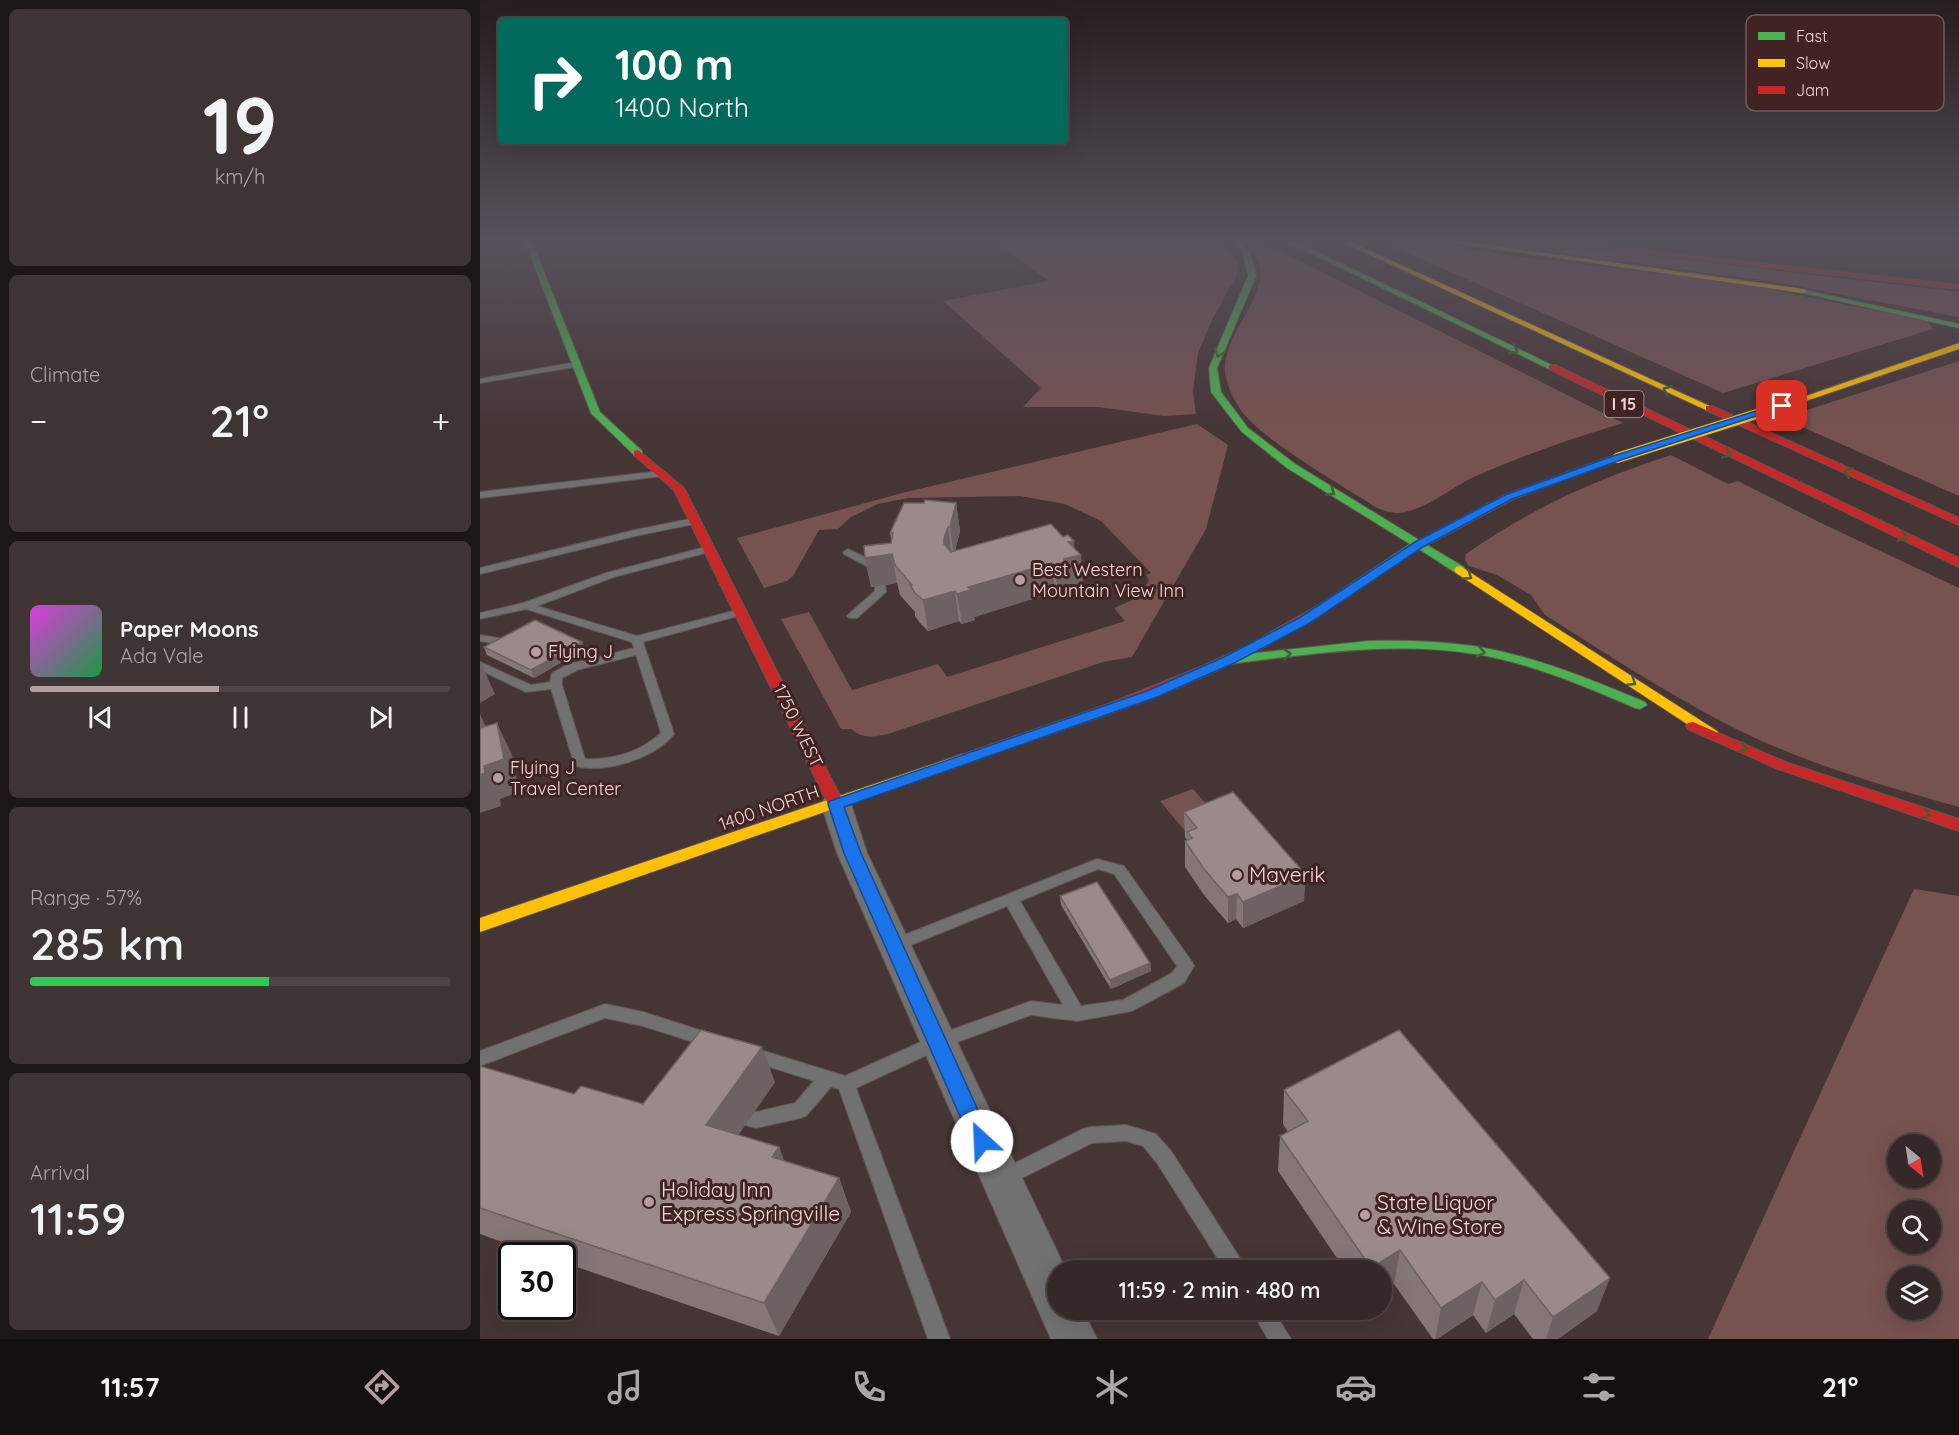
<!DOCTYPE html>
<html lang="en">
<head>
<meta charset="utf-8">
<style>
  body { margin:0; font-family:Quicksand,sans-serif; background:#3f3434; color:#f1f3f6; height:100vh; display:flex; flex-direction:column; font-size:22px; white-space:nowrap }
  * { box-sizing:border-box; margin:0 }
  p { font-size:20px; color:#a9a6a8 }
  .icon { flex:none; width:33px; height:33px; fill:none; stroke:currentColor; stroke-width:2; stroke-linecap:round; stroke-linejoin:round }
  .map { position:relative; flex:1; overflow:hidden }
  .details { display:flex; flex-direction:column; gap:9px; padding:9px; background:#1d1616; width:480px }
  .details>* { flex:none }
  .banner { position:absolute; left:18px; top:18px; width:570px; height:126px; border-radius:6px; box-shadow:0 6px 24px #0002,0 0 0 2px #4e4445; background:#00695c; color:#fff; overflow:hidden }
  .needle { width:39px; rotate:150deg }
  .controls { position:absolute; left:1407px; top:1134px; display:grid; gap:12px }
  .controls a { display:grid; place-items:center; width:54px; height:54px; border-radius:50%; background:#342828; box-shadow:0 6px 24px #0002,0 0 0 2px #4e4445; font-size:30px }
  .speed { position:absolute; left:18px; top:1242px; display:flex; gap:12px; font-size:30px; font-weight:700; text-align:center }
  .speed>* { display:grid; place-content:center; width:78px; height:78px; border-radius:50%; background:#342828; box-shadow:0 6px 24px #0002,0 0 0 2px #4e4445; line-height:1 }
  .speed .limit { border:3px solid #111; border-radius:9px; background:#fff; color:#111 }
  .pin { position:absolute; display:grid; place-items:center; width:51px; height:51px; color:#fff; margin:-26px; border-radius:12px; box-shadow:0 3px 9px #0006 }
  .me { position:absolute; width:66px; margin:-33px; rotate:335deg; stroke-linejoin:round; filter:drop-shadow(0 0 4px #0008) }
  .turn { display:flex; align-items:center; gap:21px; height:126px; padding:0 18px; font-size:27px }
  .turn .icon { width:78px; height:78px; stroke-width:2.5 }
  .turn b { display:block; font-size:42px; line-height:51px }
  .big { font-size:45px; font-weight:600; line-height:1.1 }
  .details .widget { flex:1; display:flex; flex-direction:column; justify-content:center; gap:9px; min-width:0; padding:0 21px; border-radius:9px; background:#3f3434 }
  .details .dial { align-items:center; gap:0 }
  .dial b { font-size:78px; line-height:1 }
  .song { display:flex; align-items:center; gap:18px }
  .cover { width:72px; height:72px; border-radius:9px; background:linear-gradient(135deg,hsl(300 70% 55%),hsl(140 70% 35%)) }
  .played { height:6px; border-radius:3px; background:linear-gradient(90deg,#b39f9e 45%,#4e4445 45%) }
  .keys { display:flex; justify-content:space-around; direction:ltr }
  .heat { display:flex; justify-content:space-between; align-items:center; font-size:33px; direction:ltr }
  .charge { height:9px; border-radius:4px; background:linear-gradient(90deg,#34c759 57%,#4e4445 0) }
  .trip { position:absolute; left:567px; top:1260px; width:345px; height:60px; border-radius:30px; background:#342828; box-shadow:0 6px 24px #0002,0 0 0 2px #4e4445; font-weight:600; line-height:60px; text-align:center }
  .dock { display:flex; height:96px; justify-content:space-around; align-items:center; background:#151010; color:#a9a6a8 }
  .dock .icon { width:42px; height:42px }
  .dock .active { color:#b39f9e }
  .dock b { font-size:27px; color:#f1f3f6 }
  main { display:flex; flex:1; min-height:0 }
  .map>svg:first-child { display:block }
</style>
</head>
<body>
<main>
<section class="details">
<div class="widget dial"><b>19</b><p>km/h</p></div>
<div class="widget"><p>Climate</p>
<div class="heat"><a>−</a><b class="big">21°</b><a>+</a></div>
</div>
<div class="widget">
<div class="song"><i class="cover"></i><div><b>Paper Moons</b><p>Ada Vale</p></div></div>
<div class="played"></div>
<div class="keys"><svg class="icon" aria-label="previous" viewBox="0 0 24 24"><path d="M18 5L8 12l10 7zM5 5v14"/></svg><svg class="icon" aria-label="pause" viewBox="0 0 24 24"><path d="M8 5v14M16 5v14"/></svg><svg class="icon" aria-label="next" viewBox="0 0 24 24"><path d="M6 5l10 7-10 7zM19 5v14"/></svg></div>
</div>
<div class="widget"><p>Range · 57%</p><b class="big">285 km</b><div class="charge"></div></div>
<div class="widget"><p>Arrival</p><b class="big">11:59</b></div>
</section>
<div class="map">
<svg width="1479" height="1339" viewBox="0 0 1479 1339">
  <rect width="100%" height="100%" fill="#463535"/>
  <path fill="#765251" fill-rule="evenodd" d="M 515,242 L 744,242 L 757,262 L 757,275 L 734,316 L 718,353 L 713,391 L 716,414 L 684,416 L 619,407 L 543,407 L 561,388 L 463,301 L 569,281 Z
    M 766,242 L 782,242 L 1143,423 C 1093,438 1044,455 996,476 C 975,485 953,504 932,510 C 918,515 909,513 897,508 C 862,485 777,438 758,406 C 752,397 746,382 745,371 C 743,325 808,285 766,242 Z
    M 903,242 L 952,242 L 1038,257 L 1260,283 L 1447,321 L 1453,329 L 1243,393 Z
    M 993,242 L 1054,242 L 1479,292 L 1479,317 L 1290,281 Z
    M 1479,361 L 1479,496 L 1302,418 Z
    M 717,424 L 748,445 L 726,529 L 652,657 L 623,662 L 408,734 C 393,737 383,739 371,729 L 361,729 L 301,619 L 329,612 L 372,690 L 458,664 L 467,677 L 645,621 L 634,608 L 660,597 L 669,580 L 666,575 L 671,573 L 621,521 L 585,504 L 540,496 L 428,498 L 398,504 L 371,517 L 358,529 L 339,530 L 313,576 L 307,581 L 284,588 L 257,538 L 422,493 Z
    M 1191,455 L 1248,484 L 1258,481 L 1341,523 L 1479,588 L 1479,807 C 1392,783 1301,756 1222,711 C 1168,681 1117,648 1065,615 L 1051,595 L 1017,575 L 989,566 L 985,560 L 986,554 C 1052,508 1114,480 1191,455 Z
    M 713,789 L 738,818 L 705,831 L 680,801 Z
    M 1434,889 L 1479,896 L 1479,1339 L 1228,1339 ZM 1418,1144 L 1450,1144 L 1450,1178 L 1418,1178 ZM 1418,1210 L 1450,1210 L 1450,1244 L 1418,1244 ZM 1418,1276 L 1450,1276 L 1450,1310 L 1418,1310 Z"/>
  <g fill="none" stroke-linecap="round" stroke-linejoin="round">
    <defs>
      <path id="lane" d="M 97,362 L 100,362 L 100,366 L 0,383 L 0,379 Z
        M 180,471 L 185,474 L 183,476 L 0,498 L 0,492 Z
        M 215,518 L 219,519 L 219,523 L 155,536 L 0,574 L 0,568 L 155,530 Z
        M 229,546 L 234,549 L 233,551 L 134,577 L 57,606 L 157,636 L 261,609 L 265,610 L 267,612 L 265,614 L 163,642 L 194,734 C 176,758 125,774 95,766 L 71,689 L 46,692 L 0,670 L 0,662 L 51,685 L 70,682 L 72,673 L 89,664 L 154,648 L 152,642 L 46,609 L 0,619 L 0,613 L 43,603 L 126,573 ZM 156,655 L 181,733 C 160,752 133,760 105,759 L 82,685 L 82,678 L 97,670 Z
        M 368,549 L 403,566 L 406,592 L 377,618 L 369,618 L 367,616 L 369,614 L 395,591 L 394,570 L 364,554 L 363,552 Z
        M 0,635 L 30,640 L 36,643 L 30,646 L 0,641 Z
        M 617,859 L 644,866 L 712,962 L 714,966 L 704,983 L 652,1011 L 597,1021 L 551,1015 L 464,1047 L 376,1088 L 470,1339 L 448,1339 L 359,1089 L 351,1087 L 326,1116 L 320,1118 L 276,1128 L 248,1120 L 245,1114 L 248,1108 L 254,1106 L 276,1112 L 315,1103 L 334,1081 L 265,1059 L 262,1054 L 265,1049 L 271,1047 L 365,1076 L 452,1037 L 551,1001 L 583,1005 L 527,906 L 421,949 L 415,951 L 409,949 L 407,945 L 409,941 ZM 618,869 L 634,874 L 697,966 L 692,973 L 643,1000 L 601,1006 L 540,901 Z
        M 125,1004 L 163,1012 L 232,1034 L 238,1036 L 241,1041 L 238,1046 L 232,1048 L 163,1026 L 125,1018 L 0,1066 L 0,1051 Z
        M 646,1125 L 676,1134 L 691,1151 L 763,1263 L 766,1270 L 745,1270 L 677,1163 L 663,1146 L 646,1141 L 612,1143 L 524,1187 L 517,1184 L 515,1178 L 517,1172 L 603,1129 L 610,1127 Z
        M 771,1310 L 793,1310 L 811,1339 L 788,1339 Z"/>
      <path id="street" d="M 356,794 L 366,797 L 371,804 L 387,853 L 586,1270 L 578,1270 L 578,1310 L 603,1310 L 617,1339 L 571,1339 L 357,853 L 341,804 L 346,797 Z"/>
      <path id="fast" d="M 45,242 L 52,242 L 120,412 L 162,451 L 162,455 L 154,455 L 111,413 Z
        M 754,242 L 761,242 L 770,253 L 776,276 L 737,368 L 741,392 L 768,428 L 815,464 L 939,540 L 1025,495 L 1133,456 L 1141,456 L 1142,458 L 1033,499 L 947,545 L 984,567 L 986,570 L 984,573 L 976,573 L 939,549 L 862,601 L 854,601 L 852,598 L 854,595 L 930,544 L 807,468 L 762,432 L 731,392 L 729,368 L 768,276 L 763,253 Z
        M 808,242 L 817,242 L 1076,367 L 1069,369 Z
        M 1320,289 L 1479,324 L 1479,328 L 1323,293 L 1319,291 Z
        M 888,641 C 924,640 959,641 994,646 C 1054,656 1110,679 1165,702 L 1167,705 L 1160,709 L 1155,708 C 1103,686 1051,663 995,654 C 913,641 830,654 749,664 L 742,660 L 749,656 Z"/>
      <path id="slow" d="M 862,242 L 871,242 L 1234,408 L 1226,410 Z
        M 966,242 L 987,242 L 1323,289 L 1327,291 L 1323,293 Z
        M 1479,343 L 1479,349 L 1305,408 L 1297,406 Z
        M 980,566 L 1237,731 L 1239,734 L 1232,739 L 1227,737 L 976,573 L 974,570 L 976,567 Z
        M 483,754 L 490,759 L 488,762 L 0,932 L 0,918 Z"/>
      <path id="jam" d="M 1064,242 L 1089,242 L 1479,285 L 1479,289 Z
        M 1069,365 L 1075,365 L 1479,558 L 1479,567 L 1069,369 Z
        M 1226,406 L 1232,406 L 1479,518 L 1479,525 L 1226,410 Z
        M 158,450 L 204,488 L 364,804 L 362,808 L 350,808 L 348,804 L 194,490 L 154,455 L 154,451 Z
        M 858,594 L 864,598 L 862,601 C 834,619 805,636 775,652 C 684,699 585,729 488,762 L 483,764 L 476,759 L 478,756 L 623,706 L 718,668 L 765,647 Z
        M 1213,722 L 1308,763 L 1479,819 L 1479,831 L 1298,769 L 1208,729 L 1206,726 L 1208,723 Z"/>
    </defs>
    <use href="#lane" stroke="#635454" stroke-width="2"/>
    <use href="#street" stroke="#635454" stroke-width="2"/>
    <use href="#fast" stroke="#635454" stroke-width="2"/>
    <use href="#slow" stroke="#635454" stroke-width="2"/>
    <use href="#jam" stroke="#635454" stroke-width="2"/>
    <use href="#lane" fill="#707170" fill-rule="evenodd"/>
    <use href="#street" fill="#707170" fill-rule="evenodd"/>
    <use href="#fast" fill="#4caf50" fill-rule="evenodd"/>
    <use href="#slow" fill="#ffc107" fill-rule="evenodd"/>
    <use href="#jam" fill="#c62828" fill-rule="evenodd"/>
    <defs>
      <path id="slow-bridge" d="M 1137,458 L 1302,406"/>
    </defs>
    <use href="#slow-bridge" stroke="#635454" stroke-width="11" stroke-linecap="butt"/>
    <use href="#slow-bridge" stroke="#ffc107" stroke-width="10"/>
  </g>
  <path fill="#867777" d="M 444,503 L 476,503 L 480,531 L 475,551 L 583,537 L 594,541 L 594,548 L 603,584 L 589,588 L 589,592 L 578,595 L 575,592 L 494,617 L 495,620 L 482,624 L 479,621 L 448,631 L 440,623 L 435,616 L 435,612 L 420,595 L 417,583 L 391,587 L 385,558 L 411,543 L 411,538 L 410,533 Z
    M 4,647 L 105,649 L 54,678 L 7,655 Z
    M 704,812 L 824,901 L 763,928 L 756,919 L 748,923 L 724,895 L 705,867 L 705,841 L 707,840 L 705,837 Z
    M 580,896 L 670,963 L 671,971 L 631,989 L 581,905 Z
    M 0,1066 L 94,1094 L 163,1104 L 295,1082 L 258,1135 L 299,1147 L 304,1161 L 359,1178 L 371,1212 L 299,1336 L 82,1262 L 82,1256 L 62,1256 L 0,1234 Z
    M 804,1090 L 1117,1311 L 1078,1339 L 1053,1339 L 1034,1314 L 1006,1333 L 993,1315 L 957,1339 L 953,1339 L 914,1284 L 902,1292 L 902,1270 L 865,1270 L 798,1171 L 800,1136 L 808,1132 L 803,1124 Z"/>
  <path fill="#6d6161" d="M 476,503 L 480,531 L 474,556 L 470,527 Z
    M 468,527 L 472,556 L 464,544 L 464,538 Z
    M 594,541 L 595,556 L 601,555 L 603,584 L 589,588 L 589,592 L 578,595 L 575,565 L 584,559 L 588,542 Z
    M 412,554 L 417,583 L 391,587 L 385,558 Z
    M 572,563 L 575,592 L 494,617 L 495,620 L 482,624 L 477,594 L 488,587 Z
    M 475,591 L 479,621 L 448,631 L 443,600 Z
    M 102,642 L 105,649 L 54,678 L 51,670 Z
    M 0,663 L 1,663 L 15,694 L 0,703 Z
    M 0,714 L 6,727 L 0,745 Z
    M 17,723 L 32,755 L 39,792 L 20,799 L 21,806 L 0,813 L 0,775 L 4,766 Z
    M 826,875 L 824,901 L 763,928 L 763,902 Z
    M 757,894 L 756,919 L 748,923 L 748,897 Z
    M 670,963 L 671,971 L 631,989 L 630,980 Z
    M 282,1047 L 295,1082 L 241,1160 L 226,1125 Z
    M 299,1147 L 312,1181 L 292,1157 Z
    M 359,1178 L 371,1212 L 299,1336 L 284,1303 Z
    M 920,1250 L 914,1284 L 902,1292 L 902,1270 L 890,1270 L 891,1268 Z
    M 1130,1278 L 1117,1311 L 1078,1339 L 1066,1339 L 1073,1317 Z
    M 1044,1280 L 1034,1314 L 1006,1333 L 1015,1300 Z
    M 1002,1282 L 993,1315 L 957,1339 L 955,1339 L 961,1308 Z"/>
  <path fill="#9c8a8a" stroke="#6d6161" stroke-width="1.5" d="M 445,500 L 476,503 L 470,527 L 468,527 L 464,538 L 464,544 L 471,552 L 571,524 L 583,537 L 588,535 L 594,541 L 588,542 L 601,555 L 584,559 L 587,562 L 575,565 L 572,563 L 488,587 L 491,590 L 477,594 L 475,591 L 443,600 L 435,593 L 430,585 L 432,585 L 415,565 L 412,554 L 385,558 L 384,546 L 411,543 L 413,533 L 410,533 L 424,503 L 444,503 Z
    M 55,620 L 102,642 L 51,670 L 4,647 Z
    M 17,723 L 24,759 L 4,766 L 5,773 L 0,775 L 0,728 Z
    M 753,792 L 826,875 L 763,902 L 757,894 L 748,897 L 724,869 L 705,841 L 712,838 L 707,832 L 717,828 L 704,812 Z
    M 617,882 L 670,963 L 630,980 L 580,896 Z
    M 221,1030 L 282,1047 L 226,1125 L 299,1147 L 292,1157 L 359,1178 L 284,1303 L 0,1208 L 0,1066 L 94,1094 L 101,1086 L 163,1104 Z
    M 919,1030 L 1130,1278 L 1073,1317 L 1044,1280 L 1015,1300 L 1002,1282 L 961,1308 L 920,1250 L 891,1268 L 800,1136 L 828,1121 L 804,1090 Z"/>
  <defs><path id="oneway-chevron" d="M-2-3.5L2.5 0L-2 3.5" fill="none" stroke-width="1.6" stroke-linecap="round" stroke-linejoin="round" transform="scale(1.5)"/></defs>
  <g stroke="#465b35">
    <use href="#oneway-chevron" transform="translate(1034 350) rotate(26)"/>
    <use href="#oneway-chevron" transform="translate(739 353) rotate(110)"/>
    <use href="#oneway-chevron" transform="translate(1187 390) rotate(-155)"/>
    <use href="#oneway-chevron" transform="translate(1247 454) rotate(26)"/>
    <use href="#oneway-chevron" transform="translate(1368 472) rotate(-156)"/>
    <use href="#oneway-chevron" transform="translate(851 492) rotate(33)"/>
    <use href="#oneway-chevron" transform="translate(1423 537) rotate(25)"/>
    <use href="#oneway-chevron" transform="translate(988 576) rotate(33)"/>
    <use href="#oneway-chevron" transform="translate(1001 652) rotate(10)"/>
    <use href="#oneway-chevron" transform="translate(807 654) rotate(-6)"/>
    <use href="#oneway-chevron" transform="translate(1152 682) rotate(33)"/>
    <use href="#oneway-chevron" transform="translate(1263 748) rotate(24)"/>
    <use href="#oneway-chevron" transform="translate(1446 814) rotate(17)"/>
  </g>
  <linearGradient id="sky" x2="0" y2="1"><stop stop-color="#261d1d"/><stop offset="0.56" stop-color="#57515c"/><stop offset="1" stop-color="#57515c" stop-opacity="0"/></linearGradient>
  <rect width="1479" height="430" fill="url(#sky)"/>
  <path fill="#1a73e8" stroke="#114b97" stroke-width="1.5" d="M 1298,404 L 1307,406 L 1141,460 L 1032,499 L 943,547 L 828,624 L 754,663 L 677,697 L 364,807 L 381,853 L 512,1141 L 509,1148 L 502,1151 L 494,1148 L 364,853 L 348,804 L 350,801 L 667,691 L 744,657 L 819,618 L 935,542 L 1025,495 L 1133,456 Z"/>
  <g fill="#b39f9e" stroke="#422323" stroke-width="2">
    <circle cx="540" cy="580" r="6"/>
    <circle cx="56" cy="652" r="6"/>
    <circle cx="18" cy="778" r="6"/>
    <circle cx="757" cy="875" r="6"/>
    <circle cx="169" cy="1202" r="6"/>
    <circle cx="885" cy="1215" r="6"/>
  </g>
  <g text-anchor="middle" stroke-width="6" stroke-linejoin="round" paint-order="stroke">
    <rect fill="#422323" stroke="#baa2a1" stroke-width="1.5" x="1124.5" y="391" width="39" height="26" rx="4.5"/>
    <g font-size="16" font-weight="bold" fill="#eed8d7">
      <text x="1144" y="410">I 15</text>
    </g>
    <g font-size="18" fill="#eed8d7" stroke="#422323" text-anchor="start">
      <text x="552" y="576">Best Western<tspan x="552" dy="21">Mountain View Inn</tspan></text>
      <text x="68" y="658">Flying J</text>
      <text x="30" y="774">Flying J<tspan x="30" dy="21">Travel Center</tspan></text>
    </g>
    <g font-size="18" fill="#eed8d7" stroke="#422323">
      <text transform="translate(318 726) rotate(64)" y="6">1750 WEST</text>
      <text transform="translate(289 808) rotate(-19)" y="6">1400 NORTH</text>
    </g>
    <g font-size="21" fill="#eed8d7" stroke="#422323" text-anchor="start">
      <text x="769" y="882">Maverik</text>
      <text x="181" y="1197">Holiday Inn<tspan x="181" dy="24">Express Springville</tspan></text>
      <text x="897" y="1210">State Liquor<tspan x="897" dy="24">&amp; Wine Store</tspan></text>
    </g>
  </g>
  <rect x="1266" y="15" width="198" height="96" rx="9" fill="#422323" stroke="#765959" stroke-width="1.5"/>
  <rect x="1278" y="32" width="27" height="8" fill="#4caf50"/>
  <rect x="1278" y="59" width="27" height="8" fill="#ffc107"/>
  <rect x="1278" y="86" width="27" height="8" fill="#c62828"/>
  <g font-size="16" fill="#eed8d7">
    <text x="1316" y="42">Fast</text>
    <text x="1316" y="69">Slow</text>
    <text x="1316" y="96">Jam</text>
  </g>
</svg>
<div class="controls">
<a><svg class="needle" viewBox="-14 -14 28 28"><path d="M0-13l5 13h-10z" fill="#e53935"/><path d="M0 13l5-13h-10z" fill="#a9a6a8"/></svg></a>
<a><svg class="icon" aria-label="search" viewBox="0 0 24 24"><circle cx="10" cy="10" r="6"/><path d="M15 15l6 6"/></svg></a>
<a><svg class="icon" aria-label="layers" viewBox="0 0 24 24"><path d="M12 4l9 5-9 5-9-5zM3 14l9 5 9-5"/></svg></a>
</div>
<div class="speed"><div class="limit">30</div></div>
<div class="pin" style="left:1302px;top:406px;background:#d93025"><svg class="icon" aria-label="arrive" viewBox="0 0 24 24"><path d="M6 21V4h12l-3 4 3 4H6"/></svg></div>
<svg class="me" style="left:502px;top:1141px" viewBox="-20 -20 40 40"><circle r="19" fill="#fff"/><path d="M0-13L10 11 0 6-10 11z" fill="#1a73e8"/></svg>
<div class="trip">11:59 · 2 min · 480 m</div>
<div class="banner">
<div class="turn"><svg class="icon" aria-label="right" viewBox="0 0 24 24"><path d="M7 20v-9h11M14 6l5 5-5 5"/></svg><div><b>100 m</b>1400 North</div></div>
</div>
</div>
</main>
<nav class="dock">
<b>11:57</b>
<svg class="icon active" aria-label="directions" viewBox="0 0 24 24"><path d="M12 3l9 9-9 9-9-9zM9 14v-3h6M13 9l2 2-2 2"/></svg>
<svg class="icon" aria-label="music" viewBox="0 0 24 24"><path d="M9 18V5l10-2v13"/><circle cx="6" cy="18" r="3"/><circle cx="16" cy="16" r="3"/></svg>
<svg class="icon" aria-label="phone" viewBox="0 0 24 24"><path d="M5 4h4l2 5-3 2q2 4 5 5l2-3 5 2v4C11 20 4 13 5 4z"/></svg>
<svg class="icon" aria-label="climate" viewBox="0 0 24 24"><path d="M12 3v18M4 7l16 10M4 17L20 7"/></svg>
<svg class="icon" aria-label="car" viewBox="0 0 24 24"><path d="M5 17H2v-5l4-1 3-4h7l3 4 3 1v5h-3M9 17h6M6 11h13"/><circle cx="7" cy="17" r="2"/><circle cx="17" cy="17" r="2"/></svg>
<svg class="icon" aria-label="filters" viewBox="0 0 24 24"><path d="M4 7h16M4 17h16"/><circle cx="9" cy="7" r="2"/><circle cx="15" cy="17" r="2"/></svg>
<b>21°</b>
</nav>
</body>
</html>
